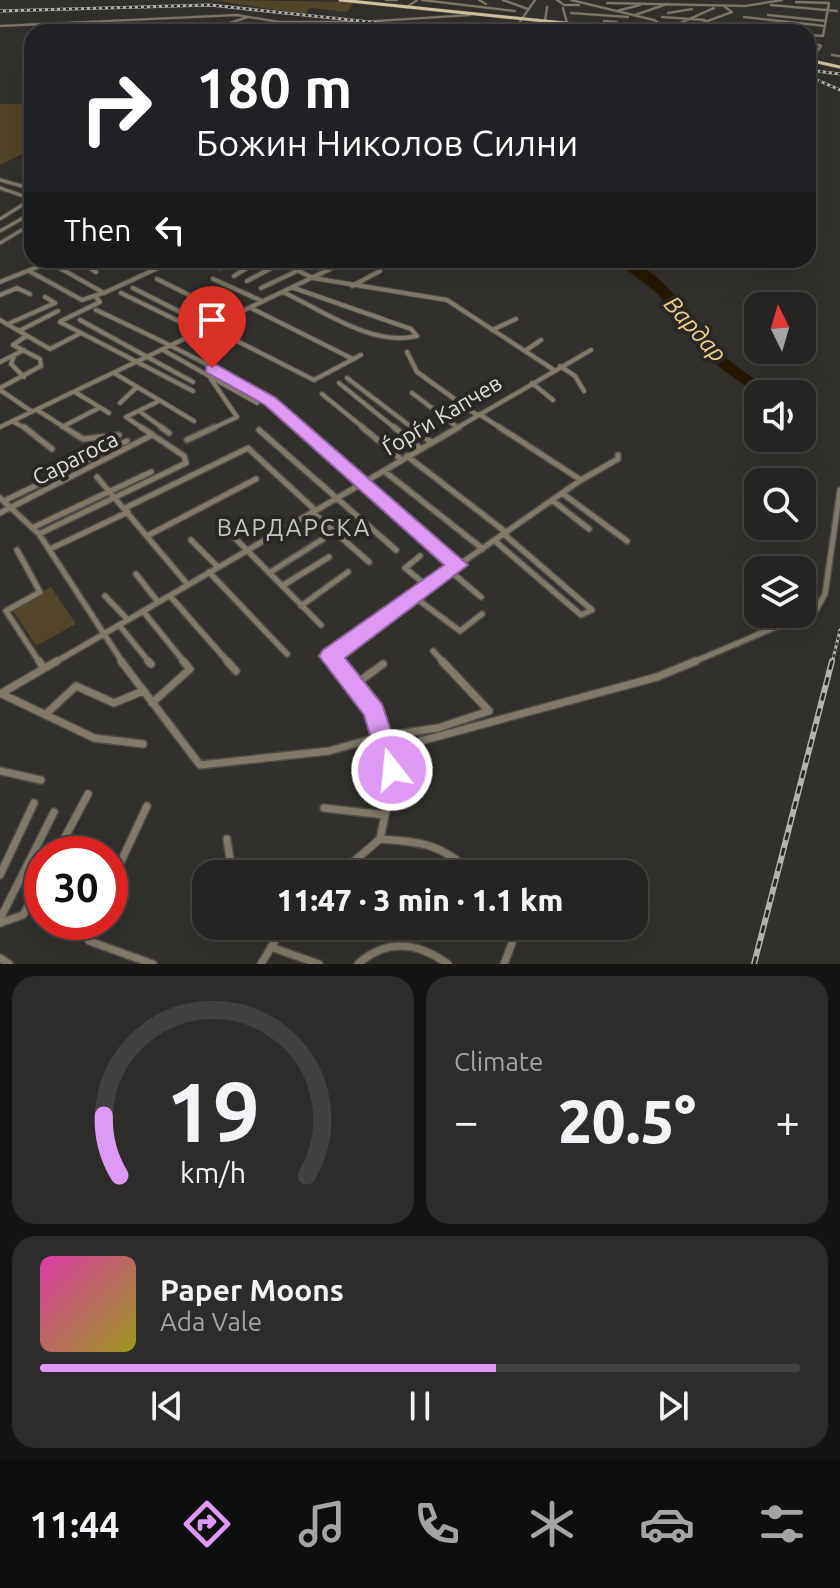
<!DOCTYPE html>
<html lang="en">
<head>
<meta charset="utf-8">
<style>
  body { margin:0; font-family:Ubuntu,sans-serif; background:#2e2c2a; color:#f1f3f6; height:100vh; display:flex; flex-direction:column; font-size:30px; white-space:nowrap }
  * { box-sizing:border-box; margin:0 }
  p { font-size:26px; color:#a4a4a5 }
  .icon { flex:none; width:44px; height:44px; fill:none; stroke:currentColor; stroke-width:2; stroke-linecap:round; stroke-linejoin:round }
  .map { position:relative; height:964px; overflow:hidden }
  .sheet { display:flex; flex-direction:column; gap:12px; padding:12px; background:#151413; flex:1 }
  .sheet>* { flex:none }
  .banner { position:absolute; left:24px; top:24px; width:792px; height:244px; border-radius:24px; box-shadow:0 8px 32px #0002,0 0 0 2px #424140; background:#202124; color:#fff; overflow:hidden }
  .needle { width:52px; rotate:355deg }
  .fabs { position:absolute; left:744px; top:292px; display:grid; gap:16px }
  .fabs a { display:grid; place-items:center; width:72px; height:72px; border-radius:16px; background:#262422; box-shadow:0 8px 32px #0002,0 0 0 2px #424140; font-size:40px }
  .speed { position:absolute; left:24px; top:836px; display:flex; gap:16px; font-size:40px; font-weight:700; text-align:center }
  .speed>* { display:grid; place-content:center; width:104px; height:104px; border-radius:50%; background:#262422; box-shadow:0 8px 32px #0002,0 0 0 2px #424140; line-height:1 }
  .speed .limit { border:12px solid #d22; background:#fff; color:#111 }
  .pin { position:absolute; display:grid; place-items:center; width:68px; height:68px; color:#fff; margin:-82px -34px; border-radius:50% 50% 50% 0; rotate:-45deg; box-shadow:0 0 8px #0007 }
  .pin .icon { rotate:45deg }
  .me { position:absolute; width:88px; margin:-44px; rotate:344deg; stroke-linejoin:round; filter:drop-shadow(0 0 6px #0008) }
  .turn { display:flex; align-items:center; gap:28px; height:168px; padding:0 40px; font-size:36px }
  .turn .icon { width:104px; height:104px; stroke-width:2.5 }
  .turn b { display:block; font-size:56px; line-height:68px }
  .then { display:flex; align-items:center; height:76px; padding:0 40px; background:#0003; gap:16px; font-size:30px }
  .big { font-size:60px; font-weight:800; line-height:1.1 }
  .sheet .card { flex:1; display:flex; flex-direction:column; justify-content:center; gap:12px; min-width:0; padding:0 28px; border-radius:24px; background:#2e2c2a }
  .sheet .dial { align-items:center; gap:0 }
  .dial svg { height:208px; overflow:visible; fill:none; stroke:#424140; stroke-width:7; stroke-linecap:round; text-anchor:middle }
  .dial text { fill:#f1f3f6; stroke:none }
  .song { display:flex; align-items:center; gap:24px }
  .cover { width:96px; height:96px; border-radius:12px; background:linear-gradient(135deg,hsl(320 70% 55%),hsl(60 70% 35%)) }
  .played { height:8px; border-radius:4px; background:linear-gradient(90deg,#dd99f3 60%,#424140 60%) }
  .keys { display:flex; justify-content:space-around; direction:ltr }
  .heat { display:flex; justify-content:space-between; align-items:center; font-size:44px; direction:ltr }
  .sheet .tiles { flex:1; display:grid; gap:12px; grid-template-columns:1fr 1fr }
  .card:last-child { grid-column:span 2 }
  .trip { position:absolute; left:192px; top:860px; width:456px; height:80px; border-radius:24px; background:#262422; box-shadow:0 8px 32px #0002,0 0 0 2px #424140; font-weight:800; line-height:80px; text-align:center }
  .tabs { display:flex; height:128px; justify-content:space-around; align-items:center; background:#0f0e0e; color:#a4a4a5 }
  .tabs .icon { width:56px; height:56px }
  .tabs .active { color:#dd99f3 }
  .tabs b { font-size:36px; color:#f1f3f6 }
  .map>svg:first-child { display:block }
</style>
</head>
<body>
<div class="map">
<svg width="840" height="964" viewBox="0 0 840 964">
  <rect width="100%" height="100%" fill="#32302d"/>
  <path fill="#534529" d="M 212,0 L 354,2 L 347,12 L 310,8 L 304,14 Z
    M 0,104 L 32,104 L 32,149 L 0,165 Z
    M 51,587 L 76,624 L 36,646 L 11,608 Z"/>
  <path fill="#261800" d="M 614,260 C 664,260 688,321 720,352 C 738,369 760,384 782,394 L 758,394 L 724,371 L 701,350 L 657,293 Z"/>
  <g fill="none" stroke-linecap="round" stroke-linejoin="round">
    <defs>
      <path id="minor-far4" d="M 386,0 L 397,0
        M 422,0 L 515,11
        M 479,0 L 486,4
        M 503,0 L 528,9
        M 557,0 L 564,5 L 579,5
        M 571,0 L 654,20 L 668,28
        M 796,2 L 829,3 L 823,36 L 808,35
        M 607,3 L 745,6 L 782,0
        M 771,5 L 837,11
        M 407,7 L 417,0
        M 563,8 L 567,23
        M 617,11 L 640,5
        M 571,13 L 628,17
        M 668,13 L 692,9
        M 635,15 L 667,4
        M 768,15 L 826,21
        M 662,17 L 705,20
        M 744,17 L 825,26
        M 545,21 L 547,7
        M 604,21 L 617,22 L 615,28
        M 365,23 L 430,32
        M 673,25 L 735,32
        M 0,26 L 237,15 L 279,22 L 361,22 L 470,15
        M 417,26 L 481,32
        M 694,26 L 732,12 L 725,7
        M 709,29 L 721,25 L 784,32
        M 208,30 L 248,17
        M 355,32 L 361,22
        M 513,32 L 535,0
        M 553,32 L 554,22
        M 660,32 L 714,8
        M 808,41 L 821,46 L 810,61
        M 832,55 L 840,56"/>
      <path id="minor-far3" d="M 0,180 L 32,189
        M 0,188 L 32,199 L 0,219
        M 0,231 L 32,213
        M 0,243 L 32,224"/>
      <path id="minor-far2" d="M 94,260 L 86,265 L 96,272
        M 276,260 L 313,278 L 447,300 L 554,370
        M 49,262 L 104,293 L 175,260
        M 220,268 L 236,260
        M 29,271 L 82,300 L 103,293
        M 234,276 L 260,260
        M 157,279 L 231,316
        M 213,279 L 262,301
        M 247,281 L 281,263
        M 0,282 L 55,260
        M 352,286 L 380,271
        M 133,288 L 314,380 L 361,355
        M 261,288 L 295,272
        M 283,292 C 322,310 372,347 417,336 L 411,329 L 294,288
        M 121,293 L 199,331
        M 0,295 L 17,288 L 30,294
        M 251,308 L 353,359
        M 96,310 C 168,344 242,377 303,429
        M 0,320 L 50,349 L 81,333
        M 80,320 L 193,382
        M 61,321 L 100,302 L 95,296
        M 60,322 L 193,391
        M 8,324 L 55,303 L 45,297
        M 492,330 L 516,319
        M 19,331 L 58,311
        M 163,350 L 257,403
        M 525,351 L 541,340
        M 407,352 L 417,372 L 477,415
        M 14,356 L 11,364 L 24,377
        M 0,362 L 24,350
        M 560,366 L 575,376 L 584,391
        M 114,373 L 194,421
        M 347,378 L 414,429
        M 339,383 L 396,429
        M 532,383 L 553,400
        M 0,388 L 41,366 L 40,359 L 13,345 L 26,336
        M 0,390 L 31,411
        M 75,392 L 109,413
        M 412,393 L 457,427
        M 322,394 L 365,429
        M 120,403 L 137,387
        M 37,410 L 67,429
        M 139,411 L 164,429
        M 479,414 L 502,429
        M 12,421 L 27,429
        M 0,427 L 349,260
        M 62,427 L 99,408
        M 144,429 L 126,417 L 157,402
        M 211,429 L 237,417 L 211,379
        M 455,429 L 591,350"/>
      <path id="minor-far1" d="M 24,427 L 52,449
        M 64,427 L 83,439 L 119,435
        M 161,427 L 169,433
        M 300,427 L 365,482
        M 362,427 L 402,460
        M 394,427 L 420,448
        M 411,427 L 431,442
        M 499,427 L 581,480
        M 259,430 L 396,550
        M 187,440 L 215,427
        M 407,456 L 507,533
        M 384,471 L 483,549
        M 97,477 L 188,585
        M 361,484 L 458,565
        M 562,493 L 627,541
        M 0,498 L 39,534 L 123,663
        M 552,500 L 589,529
        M 4,501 L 127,441
        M 125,508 L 248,448 L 315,510
        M 312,512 L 369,562
        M 0,513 L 152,435
        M 34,527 L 151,472
        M 224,527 L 321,625
        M 39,534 L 186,463 L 184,456 L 141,427
        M 149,535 L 256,479
        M 191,540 L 218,567
        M 495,541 L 581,615 L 592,610 L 505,535
        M 50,549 L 128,512
        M 17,550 L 40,592 L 6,611 L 40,663
        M 420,556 L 405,568 L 427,586
        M 449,570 L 481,597
        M 209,572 L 287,654
        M 269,573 L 323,539
        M 136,574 L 158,602
        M 282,586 L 329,557
        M 105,596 L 128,620
        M 170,596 L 229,663
        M 413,596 L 460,631 L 482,614
        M 301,606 L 348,572
        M 143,611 L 185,663
        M 119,625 L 150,663
        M 433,651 L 444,663
        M 54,663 L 459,427
        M 333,663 L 332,653 L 581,480 L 618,459 L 618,455
        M 691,663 L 816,610 L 825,594 L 840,490"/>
      <path id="minor" d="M 39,661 L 44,668
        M 121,661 L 200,765 L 329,751 L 382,736 L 438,728 L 489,711 L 442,661
        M 148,661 L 151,664
        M 227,661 L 236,671
        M 332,661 L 374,711 L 393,777 L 380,839 L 339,874
        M 353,686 L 383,664
        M 0,694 L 57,661
        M 2,694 L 94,738 L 143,744
        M 152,703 L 190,669 L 183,661
        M 46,714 L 76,686 L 114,703 L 143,691
        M 388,750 L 657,677 L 696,661
        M 0,771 L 41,780
        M 324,808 L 385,815
        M 227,839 L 230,860 L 242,874
        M 380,839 C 423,842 441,844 474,874
        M 56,854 L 88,794
        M 0,875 L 34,803
        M 110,885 L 147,806
        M 0,919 L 54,812
        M 93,922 L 87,936 L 89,941 L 153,964
        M 0,923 L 23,915 L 42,881
        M 271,947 L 319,964
        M 0,958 L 9,964
        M 261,964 L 284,926
        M 358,964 C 387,938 417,942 448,964
        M 504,964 L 517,930"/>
      <path id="major" d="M 340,0 L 652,32
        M 808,60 L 840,67"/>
    </defs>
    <use href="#minor-far4" stroke="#4e4c49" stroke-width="3"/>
    <use href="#minor-far3" stroke="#4e4c49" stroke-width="5"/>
    <use href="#minor-far2" stroke="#4e4c49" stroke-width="6"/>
    <use href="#minor-far1" stroke="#4e4c49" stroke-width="8"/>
    <use href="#minor" stroke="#4e4c49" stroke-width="10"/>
    <use href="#major" stroke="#4e4c49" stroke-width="4"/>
    <use href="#minor-far4" stroke="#827968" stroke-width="2"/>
    <use href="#minor-far3" stroke="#827968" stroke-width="3"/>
    <use href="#minor-far2" stroke="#827968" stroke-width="4"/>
    <use href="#minor-far1" stroke="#827968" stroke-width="5"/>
    <use href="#minor" stroke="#827968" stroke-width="7"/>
    <use href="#major" stroke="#d4c19d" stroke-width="3"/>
    <defs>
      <path id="rail-far1" d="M 0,11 L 210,5 L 465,32
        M 304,32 L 340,25
        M 808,70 L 840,74
        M 808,76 L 840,90
        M 832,663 L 840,630"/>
      <path id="rail" d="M 754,964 L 832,661"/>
    </defs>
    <use href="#rail-far1" stroke="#b3b2b0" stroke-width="3"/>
    <use href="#rail" stroke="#b3b2b0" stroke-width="6"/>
    <use href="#rail-far1" stroke="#282723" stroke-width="2" stroke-dasharray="3" stroke-linecap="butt"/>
    <use href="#rail" stroke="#282723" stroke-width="3" stroke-dasharray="8" stroke-linecap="butt"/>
  </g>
  <path fill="#dd99f3" stroke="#90639e" stroke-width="2" d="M 206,365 L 217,365 L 276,398 L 468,565 L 345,658 L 382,704 L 404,770 L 401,778 L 392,781 L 383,778 L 364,715 L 319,656 L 323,650 L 444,565 L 265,405 L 206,372 Z"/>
  <g text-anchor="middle" stroke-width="8" stroke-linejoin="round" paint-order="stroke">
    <g font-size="22" fill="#e0dfdd" stroke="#282723">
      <text transform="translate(442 415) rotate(-31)" y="8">Ѓорѓи Капчев</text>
      <text transform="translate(75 458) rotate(-27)" y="8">Сарагоса</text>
    </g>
    <g font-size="24" font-style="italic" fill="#efcd8a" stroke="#282723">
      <text transform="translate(695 329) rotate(48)" y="8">Вардар</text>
    </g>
    <g font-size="24" letter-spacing="2" fill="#c6c4c0" stroke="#282723">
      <text x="294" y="536">ВАРДАРСКА</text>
    </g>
  </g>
</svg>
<div class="fabs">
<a><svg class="needle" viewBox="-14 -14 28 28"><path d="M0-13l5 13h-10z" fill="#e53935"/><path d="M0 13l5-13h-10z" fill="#a4a4a5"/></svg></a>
<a><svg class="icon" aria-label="sound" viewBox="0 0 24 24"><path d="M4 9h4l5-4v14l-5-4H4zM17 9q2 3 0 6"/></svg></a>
<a><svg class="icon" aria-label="search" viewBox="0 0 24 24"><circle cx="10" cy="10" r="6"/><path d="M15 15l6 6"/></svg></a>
<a><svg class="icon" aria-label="layers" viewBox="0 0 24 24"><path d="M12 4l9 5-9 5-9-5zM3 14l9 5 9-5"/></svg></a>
</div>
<div class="speed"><div class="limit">30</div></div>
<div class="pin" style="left:212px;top:368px;background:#d93025"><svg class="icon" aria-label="arrive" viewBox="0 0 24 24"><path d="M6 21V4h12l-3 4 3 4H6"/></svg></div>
<svg class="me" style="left:392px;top:770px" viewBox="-20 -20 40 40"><circle r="17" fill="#dd99f3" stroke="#fff" stroke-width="3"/><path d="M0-11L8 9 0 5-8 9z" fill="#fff"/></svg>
<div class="trip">11:47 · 3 min · 1.1 km</div>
<div class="banner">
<div class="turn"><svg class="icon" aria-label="right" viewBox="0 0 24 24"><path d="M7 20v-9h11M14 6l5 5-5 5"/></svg><div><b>180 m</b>Божин Николов Силни</div></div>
<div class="then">Then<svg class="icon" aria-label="left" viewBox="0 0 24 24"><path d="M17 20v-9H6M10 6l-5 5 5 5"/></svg></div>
</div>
</div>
<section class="sheet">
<div class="tiles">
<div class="card dial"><svg viewBox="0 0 100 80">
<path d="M14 69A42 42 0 1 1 86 69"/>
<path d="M14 69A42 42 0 0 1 8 46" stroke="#dd99f3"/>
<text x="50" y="56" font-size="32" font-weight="700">19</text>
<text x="50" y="72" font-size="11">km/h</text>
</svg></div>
<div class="card"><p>Climate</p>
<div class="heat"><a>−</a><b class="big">20.5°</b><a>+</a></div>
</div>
<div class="card">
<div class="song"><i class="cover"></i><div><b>Paper Moons</b><p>Ada Vale</p></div></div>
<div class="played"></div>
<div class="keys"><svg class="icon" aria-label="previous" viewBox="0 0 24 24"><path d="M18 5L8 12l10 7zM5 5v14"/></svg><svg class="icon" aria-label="pause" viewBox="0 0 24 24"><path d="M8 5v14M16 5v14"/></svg><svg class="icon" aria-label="next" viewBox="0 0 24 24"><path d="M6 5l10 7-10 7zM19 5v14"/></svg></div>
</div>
</div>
</section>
<nav class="tabs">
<b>11:44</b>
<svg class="icon active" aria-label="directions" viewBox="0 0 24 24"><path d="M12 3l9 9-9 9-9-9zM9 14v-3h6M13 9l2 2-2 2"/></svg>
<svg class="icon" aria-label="music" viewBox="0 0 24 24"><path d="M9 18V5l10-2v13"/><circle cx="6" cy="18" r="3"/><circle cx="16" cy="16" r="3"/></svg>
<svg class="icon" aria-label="phone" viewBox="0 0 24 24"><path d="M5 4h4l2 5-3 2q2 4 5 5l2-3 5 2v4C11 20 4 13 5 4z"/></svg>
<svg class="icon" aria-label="climate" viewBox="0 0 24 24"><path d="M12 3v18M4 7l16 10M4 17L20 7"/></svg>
<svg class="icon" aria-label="car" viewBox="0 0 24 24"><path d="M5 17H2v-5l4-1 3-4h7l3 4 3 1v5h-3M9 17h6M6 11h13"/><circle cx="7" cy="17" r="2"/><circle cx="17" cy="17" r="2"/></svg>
<svg class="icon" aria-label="filters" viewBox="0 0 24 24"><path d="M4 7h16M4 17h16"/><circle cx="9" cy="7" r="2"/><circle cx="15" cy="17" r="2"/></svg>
</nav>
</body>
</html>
